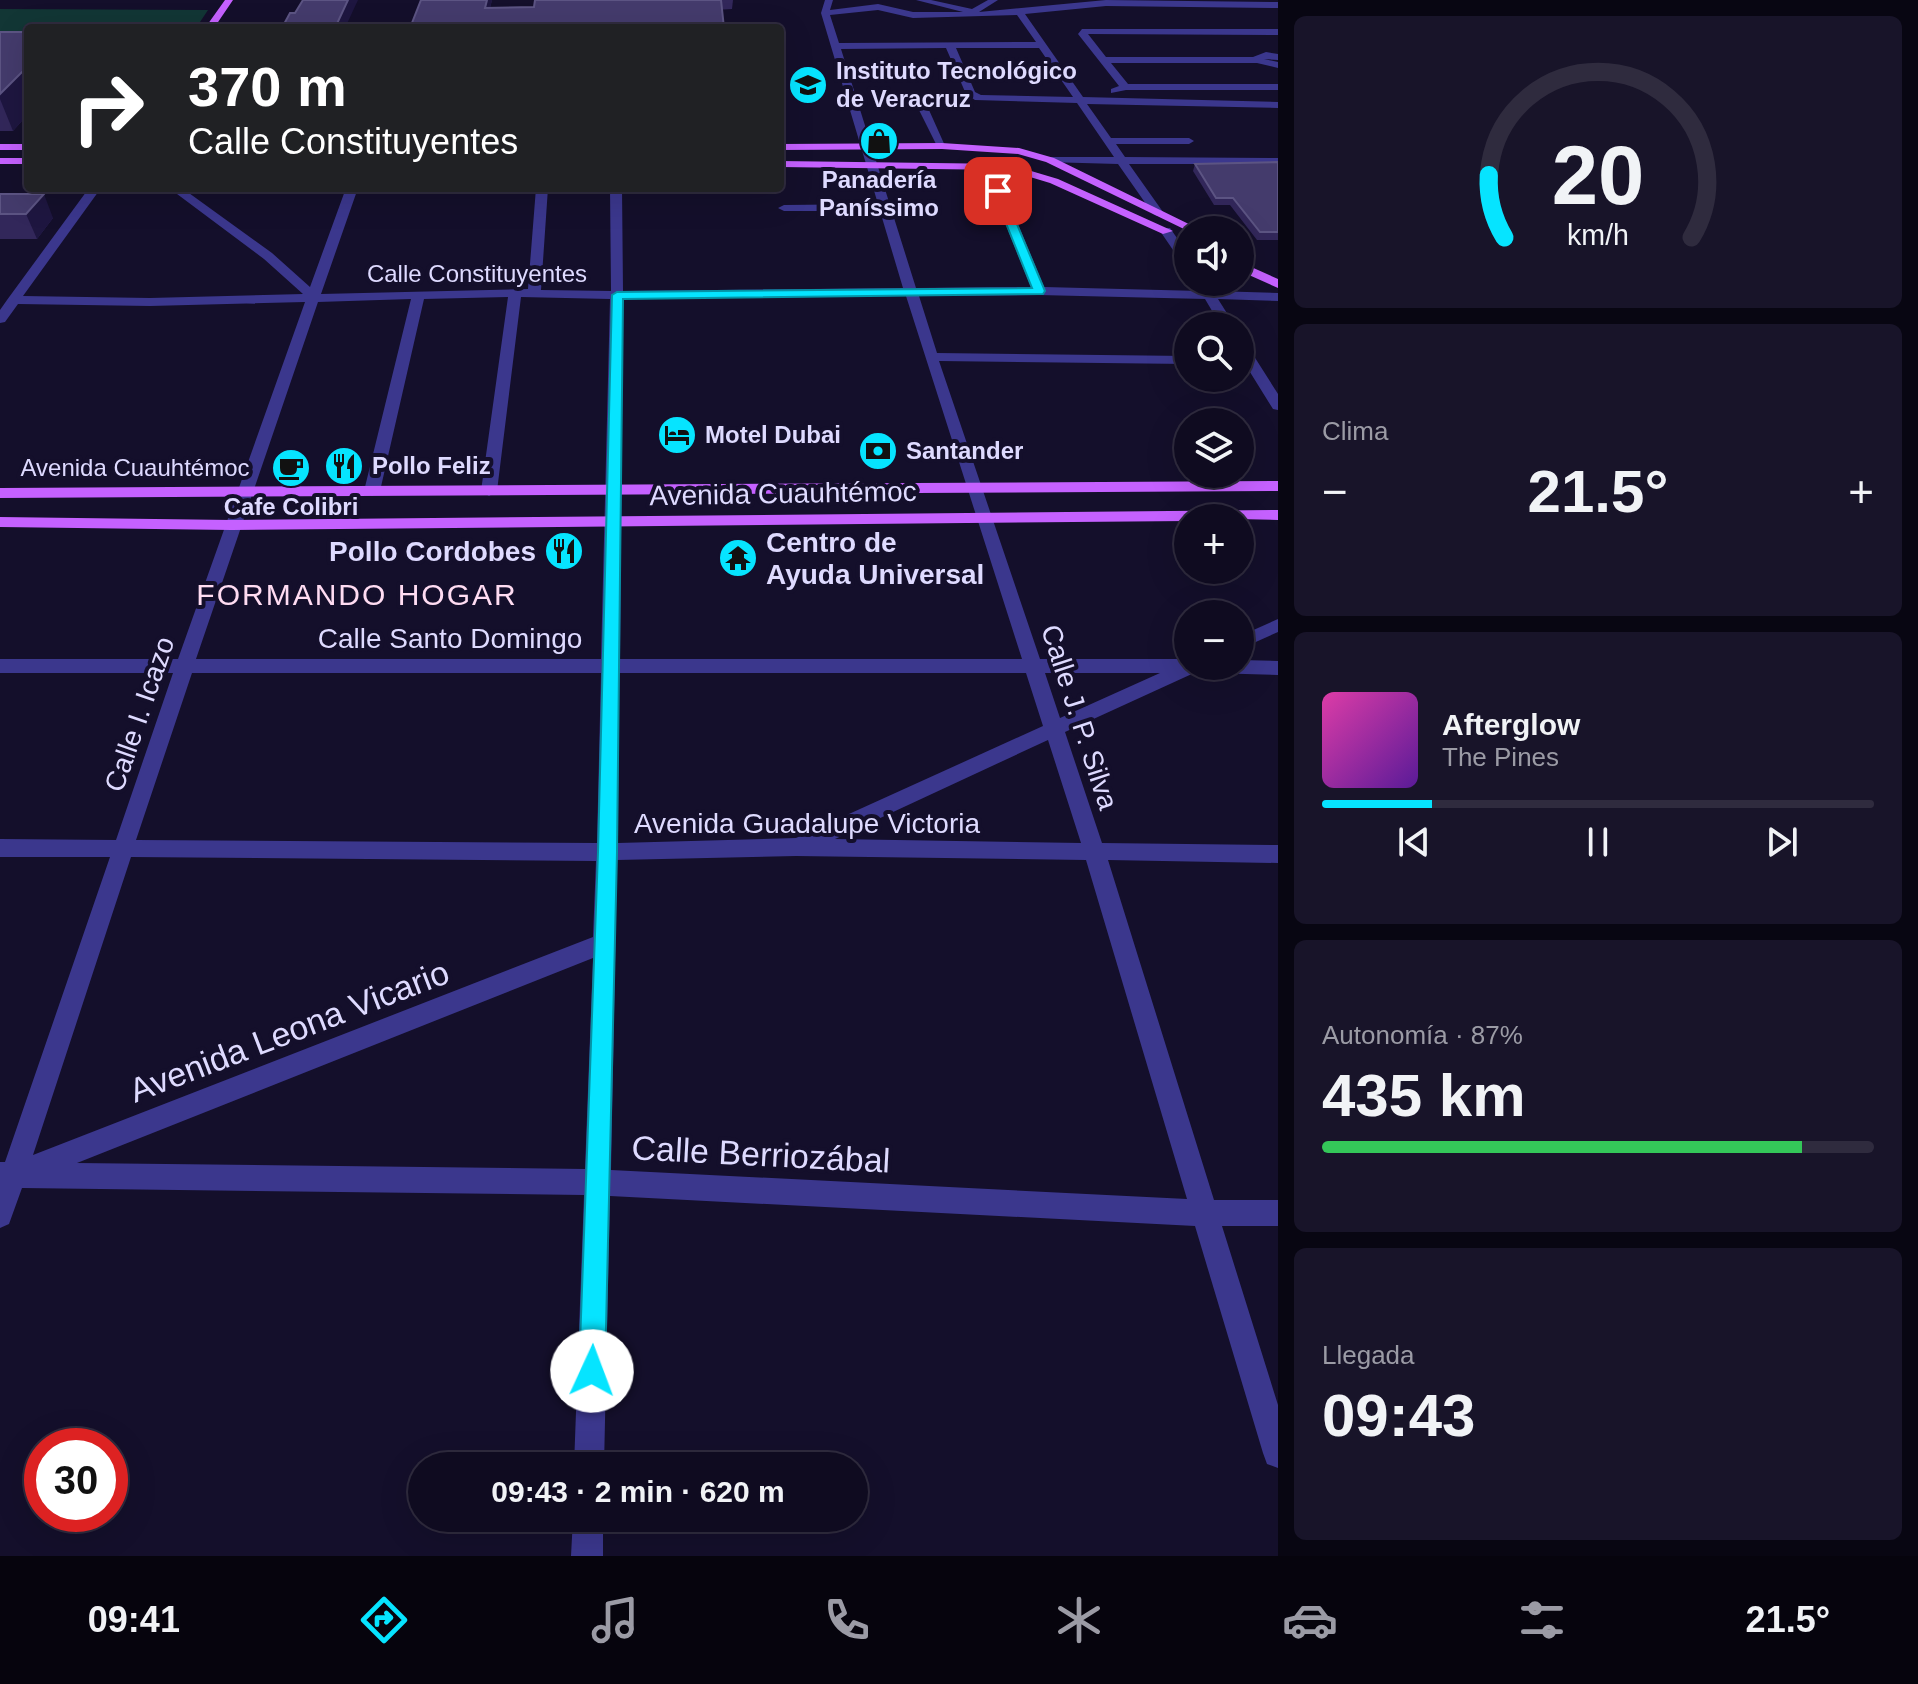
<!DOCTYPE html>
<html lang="es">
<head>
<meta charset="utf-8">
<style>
  body { margin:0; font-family:Arial,sans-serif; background:#181429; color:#f1f3f6; height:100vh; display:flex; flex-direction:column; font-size:30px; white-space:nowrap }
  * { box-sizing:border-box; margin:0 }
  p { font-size:26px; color:#9b9ba5 }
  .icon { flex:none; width:44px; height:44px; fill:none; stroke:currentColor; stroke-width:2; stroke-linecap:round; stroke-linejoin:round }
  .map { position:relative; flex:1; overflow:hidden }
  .sheet { display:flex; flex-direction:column; gap:16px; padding:16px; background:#080612; width:640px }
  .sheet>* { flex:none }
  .guide { position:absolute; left:24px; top:24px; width:760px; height:168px; border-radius:8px; box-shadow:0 8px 32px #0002,0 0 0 2px #2f2b3e; background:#202124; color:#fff; overflow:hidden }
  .buttons { position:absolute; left:1174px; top:216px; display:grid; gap:16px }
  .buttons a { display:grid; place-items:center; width:80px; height:80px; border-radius:50%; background:#0f0b20; box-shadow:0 8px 32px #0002,0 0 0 2px #2f2b3e; font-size:40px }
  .speed { position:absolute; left:24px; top:1428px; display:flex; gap:16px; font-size:40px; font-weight:700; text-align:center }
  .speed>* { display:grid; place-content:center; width:104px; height:104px; border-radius:50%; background:#0f0b20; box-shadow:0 8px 32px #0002,0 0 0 2px #2f2b3e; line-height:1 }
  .speed .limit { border:12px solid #d22; background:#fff; color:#111 }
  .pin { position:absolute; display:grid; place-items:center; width:68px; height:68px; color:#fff; margin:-34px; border-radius:16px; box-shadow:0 4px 12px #0006 }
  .me { position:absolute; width:88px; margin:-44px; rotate:2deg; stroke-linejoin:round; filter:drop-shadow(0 0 6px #0008) }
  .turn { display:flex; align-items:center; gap:28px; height:168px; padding:0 32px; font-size:36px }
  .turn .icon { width:104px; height:104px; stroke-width:2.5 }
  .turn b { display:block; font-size:56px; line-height:68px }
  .big { font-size:60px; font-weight:800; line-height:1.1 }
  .sheet .widget { flex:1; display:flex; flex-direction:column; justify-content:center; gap:12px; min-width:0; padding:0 28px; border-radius:12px; background:#181429 }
  .sheet .dial { align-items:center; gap:0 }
  .dial svg { height:208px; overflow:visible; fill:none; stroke:#2f2b3e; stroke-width:7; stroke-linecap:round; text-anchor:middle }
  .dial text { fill:#f1f3f6; stroke:none }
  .song { display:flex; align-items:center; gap:24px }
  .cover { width:96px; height:96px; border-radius:12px; background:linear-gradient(135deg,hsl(320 70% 55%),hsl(270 70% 35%)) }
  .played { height:8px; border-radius:4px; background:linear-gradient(90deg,#06e4ff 20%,#2f2b3e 20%) }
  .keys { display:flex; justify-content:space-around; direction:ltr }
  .heat { display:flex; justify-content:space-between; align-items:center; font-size:44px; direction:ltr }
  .charge { height:12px; border-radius:6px; background:linear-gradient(90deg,#34c759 87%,#2f2b3e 0) }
  .trip { position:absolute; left:408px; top:1452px; width:460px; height:80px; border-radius:40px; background:#0f0b20; box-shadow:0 8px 32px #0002,0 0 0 2px #2f2b3e; font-weight:800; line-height:80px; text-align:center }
  .tabs { display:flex; height:128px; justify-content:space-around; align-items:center; background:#06040d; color:#9b9ba5 }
  .tabs .icon { width:56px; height:56px }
  .tabs .selected { color:#06e4ff }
  .tabs b { font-size:36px; color:#f1f3f6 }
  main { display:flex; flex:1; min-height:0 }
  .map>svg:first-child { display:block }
</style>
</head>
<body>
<main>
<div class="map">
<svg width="1278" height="1556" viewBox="0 0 1278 1556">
  <rect width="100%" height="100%" fill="#140f2b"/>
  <path fill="#123635" d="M 0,9 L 208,10 L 196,28 L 28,28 L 28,59 L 0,59 Z"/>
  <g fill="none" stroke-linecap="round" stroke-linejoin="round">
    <path fill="#3b378d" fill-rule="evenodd" d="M 825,0 L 833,0 L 830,10 L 878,4 L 913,12 L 963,12 L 916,0 L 931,0 L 972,9 L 988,0 L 998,0 L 979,12 L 1106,0 L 1278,2 L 1278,8 L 1106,6 L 1025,14 L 1083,97 L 1278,102 L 1278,108 L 1087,104 L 1111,138 L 1189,138 L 1194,141 L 1189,144 L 1116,144 L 1125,157 L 1278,158 L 1278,164 L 1129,164 L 1163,212 L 1157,216 L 1153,214 L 1118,164 L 1046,162 L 1046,158 L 1050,157 L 1114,157 L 1077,103 L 975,100 L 966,94 L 946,48 L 841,49 L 916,288 L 1031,287 L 982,166 L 988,163 L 994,166 L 1044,287 L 1200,291 L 1200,286 L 1205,285 L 1213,291 L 1278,293 L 1278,301 L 1218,299 L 1235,326 L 1221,326 L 1205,299 L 1039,295 L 919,296 L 937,353 L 1188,356 L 1188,364 L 939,361 L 1040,659 L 1188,659 L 1188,666 L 1197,666 L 1194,673 L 1065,732 L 1102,843 L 1278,845 L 1278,863 L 1108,860 L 1214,1200 L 1278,1200 L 1278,1226 L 1222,1226 L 1278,1405 L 1278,1468 L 1267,1464 L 1263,1453 L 1195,1226 L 610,1196 L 604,1466 L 574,1466 L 584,1195 L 22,1188 L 9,1224 L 0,1228 L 0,1162 L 5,1162 L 110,857 L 0,857 L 0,839 L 116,840 L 173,673 L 0,673 L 0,659 L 178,659 L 305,302 L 150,306 L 18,304 L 5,322 L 0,323 L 0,310 L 7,300 L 89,188 L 101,188 L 23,296 L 150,298 L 303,294 L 264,259 L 169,188 L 182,188 L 272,253 L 310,287 L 346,188 L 358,188 L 321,294 L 528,289 L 536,188 L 548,188 L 541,290 L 611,291 L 610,188 L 622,188 L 623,291 L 903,288 L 880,211 L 784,211 L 778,208 L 784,205 L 878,204 L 821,13 ZM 878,10 L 913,18 L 1017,15 L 1036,42 L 839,43 L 830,15 ZM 956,48 L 1039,48 L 1073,97 L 981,95 L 975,92 ZM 906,296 L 1022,659 L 620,659 L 623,299 ZM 508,297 L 481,491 L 489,496 L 497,491 L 521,297 L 610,299 L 601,659 L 196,659 L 318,302 L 411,299 L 364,491 L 372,496 L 380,491 L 424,299 ZM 192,673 L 601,673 L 597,843 L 136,840 ZM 619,673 L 1026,673 L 1043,726 L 796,838 L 618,843 ZM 1045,673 L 1160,673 L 1060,718 ZM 1048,740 L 1081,843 L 835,839 ZM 796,856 L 1086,860 L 1187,1199 L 611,1170 L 617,860 ZM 131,857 L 596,861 L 593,937 L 33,1155 ZM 593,958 L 585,1169 L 77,1163 Z
      M 1082,29 L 1278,29 L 1278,35 L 1088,34 L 1106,57 L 1253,57 L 1266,52 L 1278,54 L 1278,60 L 1264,59 L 1278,62 L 1278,68 L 1257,63 L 1111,63 L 1128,84 L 1278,84 L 1278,90 L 1126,90 L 1111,93 L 1111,89 L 1119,86 L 1078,34 Z
      M 924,107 L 929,110 L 946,148 L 937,146 L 919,110 Z
      M 1162,228 L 1170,228 L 1188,254 L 1188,267 L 1184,266 L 1160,231 Z
      M 1240,341 L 1245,342 L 1278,394 L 1278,410 L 1273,409 L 1240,356 Z
      M 1278,619 L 1278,632 L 1240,649 L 1240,636 Z
      M 1240,660 L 1278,661 L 1278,675 L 1209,673 L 1200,666 L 1240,666 Z
      M 573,1518 L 603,1518 L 603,1556 L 571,1556 Z"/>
    <path fill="#c561ff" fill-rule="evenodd" d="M 225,0 L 233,0 L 214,28 L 205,28 Z
      M 942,143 L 1019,148 L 1054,158 L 1201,230 L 1188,231 L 1046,162 L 1018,154 L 942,149 L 780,150 L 780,144 Z
      M 0,144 L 28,144 L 28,150 L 0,150 Z
      M 0,158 L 28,158 L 28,164 L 0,164 Z
      M 780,161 L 1008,164 L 1058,179 L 1173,231 L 1163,234 L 1050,183 L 1007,170 L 780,167 Z
      M 1240,262 L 1278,279 L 1278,288 L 1240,271 Z
      M 1278,481 L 1278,491 L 0,498 L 0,488 Z
      M 1278,510 L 1278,520 L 1188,518 L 1188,521 L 232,530 L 0,527 L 0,517 L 232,520 Z"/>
  </g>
  <path fill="#32275a" d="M 421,0 L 492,0 L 490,8 L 534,7 L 535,0 L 733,0 L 732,9 L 410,28 Z
    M 0,32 L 28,32 L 28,114 L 13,131 L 0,131 Z
    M 1278,162 L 1278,240 L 1257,240 L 1230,205 L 1214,205 L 1193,171 L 1195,164 Z
    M 0,194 L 53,218 L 37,239 L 0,239 Z"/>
  <path fill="#1e1640" d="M 348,0 L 358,0 L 345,28 L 335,28 Z
    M 487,0 L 492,0 L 486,23 L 485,8 Z
    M 23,71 L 28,85 L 28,114 L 13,131 L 0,99 L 0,94 Z
    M 44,194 L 53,218 L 37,239 L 26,214 Z"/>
  <path fill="#443b6c" stroke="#5c5483" stroke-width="2" d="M 303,0 L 348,0 L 335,28 L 220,28 L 222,26 L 283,26 L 290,13 L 295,13 Z
    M 421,0 L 487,0 L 485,8 L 534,7 L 535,0 L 721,0 L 724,28 L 410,28 Z
    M 0,32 L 28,32 L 28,71 L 23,71 L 0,94 Z
    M 1278,162 L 1278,232 L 1260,232 L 1233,198 L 1216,198 L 1195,164 Z
    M 0,194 L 44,194 L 26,214 L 0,214 Z"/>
  <path fill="#06e4ff" stroke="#0494a6" stroke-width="2" d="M 998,188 L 1003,191 L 1045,291 L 1043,294 L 623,299 L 617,852 L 605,1371 L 601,1380 L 592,1384 L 583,1380 L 579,1371 L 598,852 L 612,295 L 617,292 L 1032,288 L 993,191 Z"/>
  <defs>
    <symbol id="university-disc" viewBox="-11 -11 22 22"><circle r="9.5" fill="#06e4ff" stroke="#140f2b"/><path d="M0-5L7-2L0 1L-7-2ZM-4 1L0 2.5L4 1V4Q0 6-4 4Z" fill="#111"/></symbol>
    <symbol id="shop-disc" viewBox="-11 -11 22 22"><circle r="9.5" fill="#06e4ff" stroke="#140f2b"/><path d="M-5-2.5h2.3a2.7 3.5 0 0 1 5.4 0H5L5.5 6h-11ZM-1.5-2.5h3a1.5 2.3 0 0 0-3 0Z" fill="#111"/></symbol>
    <symbol id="hotel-disc" viewBox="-11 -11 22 22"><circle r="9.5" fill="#06e4ff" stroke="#140f2b"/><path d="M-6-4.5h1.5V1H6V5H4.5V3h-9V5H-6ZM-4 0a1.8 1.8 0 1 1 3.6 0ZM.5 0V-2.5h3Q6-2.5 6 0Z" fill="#111"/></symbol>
    <symbol id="bank-disc" viewBox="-11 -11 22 22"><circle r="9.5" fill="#06e4ff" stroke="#140f2b"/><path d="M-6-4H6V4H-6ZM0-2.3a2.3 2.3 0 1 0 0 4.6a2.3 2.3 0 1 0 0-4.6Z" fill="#111"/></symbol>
    <symbol id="restaurant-disc" viewBox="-11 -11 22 22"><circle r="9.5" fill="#06e4ff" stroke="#140f2b"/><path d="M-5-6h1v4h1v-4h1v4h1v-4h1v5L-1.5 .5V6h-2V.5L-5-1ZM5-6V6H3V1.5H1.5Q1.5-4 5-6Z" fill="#111"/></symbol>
    <symbol id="cafe-disc" viewBox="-11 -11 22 22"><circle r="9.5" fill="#06e4ff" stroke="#140f2b"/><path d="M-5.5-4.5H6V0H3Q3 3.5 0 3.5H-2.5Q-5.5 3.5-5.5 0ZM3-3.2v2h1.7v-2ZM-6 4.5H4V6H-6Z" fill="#111"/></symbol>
    <symbol id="temple-disc" viewBox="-11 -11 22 22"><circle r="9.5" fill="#06e4ff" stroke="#140f2b"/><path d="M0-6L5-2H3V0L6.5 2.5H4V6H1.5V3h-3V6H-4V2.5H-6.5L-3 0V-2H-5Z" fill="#111"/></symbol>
  </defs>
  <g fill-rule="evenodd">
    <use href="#university-disc" x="786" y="63" width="44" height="44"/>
    <use href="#shop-disc" x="857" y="119" width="44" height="44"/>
    <use href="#hotel-disc" x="655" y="413" width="44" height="44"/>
    <use href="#bank-disc" x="856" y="429" width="44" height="44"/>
    <use href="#restaurant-disc" x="322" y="444" width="44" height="44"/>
    <use href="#cafe-disc" x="269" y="446" width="44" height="44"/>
    <use href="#restaurant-disc" x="542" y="529" width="44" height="44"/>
    <use href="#temple-disc" x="716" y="536" width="44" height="44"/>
  </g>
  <g text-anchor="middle" stroke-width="8" stroke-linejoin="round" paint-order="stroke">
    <g font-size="24" font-weight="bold" fill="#dedaff" stroke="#140f2b" text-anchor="start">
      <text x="836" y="79">Instituto Tecnológico<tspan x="836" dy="28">de Veracruz</tspan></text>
      <text x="879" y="188" text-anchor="middle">Panadería<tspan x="879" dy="28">Paníssimo</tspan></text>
      <text x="705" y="443">Motel Dubai</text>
      <text x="906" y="459">Santander</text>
      <text x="372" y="474">Pollo Feliz</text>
      <text x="291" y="515" text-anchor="middle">Cafe Colibri</text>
    </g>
    <g font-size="24" fill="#dedaff" stroke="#140f2b">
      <text x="477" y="282">Calle Constituyentes</text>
      <text x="135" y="476">Avenida Cuauhtémoc</text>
    </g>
    <g font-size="28" fill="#dedaff" stroke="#140f2b">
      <text transform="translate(783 493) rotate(-1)" y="10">Avenida Cuauhtémoc</text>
      <text x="450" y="648">Calle Santo Domingo</text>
      <text transform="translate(139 714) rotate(-71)" y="10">Calle I. Icazo</text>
      <text transform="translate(1080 717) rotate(72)" y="10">Calle J. P. Silva</text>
      <text x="807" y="833">Avenida Guadalupe Victoria</text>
    </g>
    <g font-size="28" font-weight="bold" fill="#dedaff" stroke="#140f2b" text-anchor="start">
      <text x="766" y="552">Centro de<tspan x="766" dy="32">Ayuda Universal</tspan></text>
      <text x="536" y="561" text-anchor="end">Pollo Cordobes</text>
    </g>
    <g font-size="30" letter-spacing="2" fill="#ffdcf2" stroke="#140f2b">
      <text x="357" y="605">FORMANDO HOGAR</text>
    </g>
    <g font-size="34" fill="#dedaff" stroke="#140f2b">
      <text transform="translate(289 1031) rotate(-21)" y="12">Avenida Leona Vicario</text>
      <text transform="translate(761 1154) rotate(3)" y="12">Calle Berriozábal</text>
    </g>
  </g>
</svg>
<div class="buttons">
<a><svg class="icon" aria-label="sound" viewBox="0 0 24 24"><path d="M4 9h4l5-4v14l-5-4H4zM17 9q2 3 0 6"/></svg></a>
<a><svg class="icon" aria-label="search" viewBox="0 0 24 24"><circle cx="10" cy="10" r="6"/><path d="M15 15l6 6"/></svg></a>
<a><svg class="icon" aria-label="layers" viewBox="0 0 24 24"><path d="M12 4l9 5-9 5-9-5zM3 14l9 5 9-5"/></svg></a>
<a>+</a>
<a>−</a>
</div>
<div class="speed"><div class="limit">30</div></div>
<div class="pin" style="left:998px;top:191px;background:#d93025"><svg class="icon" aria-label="arrive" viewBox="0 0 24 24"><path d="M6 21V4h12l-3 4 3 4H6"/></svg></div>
<svg class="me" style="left:592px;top:1371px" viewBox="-20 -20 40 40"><circle r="19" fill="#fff"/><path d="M0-13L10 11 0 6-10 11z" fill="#06e4ff"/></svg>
<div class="trip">09:43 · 2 min · 620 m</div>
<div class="guide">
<div class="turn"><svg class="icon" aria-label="right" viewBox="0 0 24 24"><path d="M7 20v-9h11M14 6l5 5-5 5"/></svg><div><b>370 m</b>Calle Constituyentes</div></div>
</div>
</div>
<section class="sheet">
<div class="widget dial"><svg viewBox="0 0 100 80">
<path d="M14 69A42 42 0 1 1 86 69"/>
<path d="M14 69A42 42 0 0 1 8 45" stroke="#06e4ff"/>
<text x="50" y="56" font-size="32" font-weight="700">20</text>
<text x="50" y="72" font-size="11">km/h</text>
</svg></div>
<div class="widget"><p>Clima</p>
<div class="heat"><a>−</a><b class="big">21.5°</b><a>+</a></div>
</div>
<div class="widget">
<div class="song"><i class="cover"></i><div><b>Afterglow</b><p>The Pines</p></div></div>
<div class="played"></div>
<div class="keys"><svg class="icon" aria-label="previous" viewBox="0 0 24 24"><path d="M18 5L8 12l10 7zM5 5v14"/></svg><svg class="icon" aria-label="pause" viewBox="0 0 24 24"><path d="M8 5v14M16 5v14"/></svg><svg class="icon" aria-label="next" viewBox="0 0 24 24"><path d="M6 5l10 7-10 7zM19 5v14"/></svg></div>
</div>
<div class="widget"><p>Autonomía · 87%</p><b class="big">435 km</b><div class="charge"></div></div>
<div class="widget"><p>Llegada</p><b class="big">09:43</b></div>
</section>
</main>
<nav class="tabs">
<b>09:41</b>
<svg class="icon selected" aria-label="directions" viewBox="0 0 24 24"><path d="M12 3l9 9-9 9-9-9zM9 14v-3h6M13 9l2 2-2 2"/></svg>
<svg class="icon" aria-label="music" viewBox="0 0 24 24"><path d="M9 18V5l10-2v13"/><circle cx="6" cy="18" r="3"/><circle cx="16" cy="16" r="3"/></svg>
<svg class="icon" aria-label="phone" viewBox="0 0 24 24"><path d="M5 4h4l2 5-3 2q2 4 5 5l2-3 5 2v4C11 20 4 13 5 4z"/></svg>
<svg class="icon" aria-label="climate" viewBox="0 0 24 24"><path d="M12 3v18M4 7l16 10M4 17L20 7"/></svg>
<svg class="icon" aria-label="car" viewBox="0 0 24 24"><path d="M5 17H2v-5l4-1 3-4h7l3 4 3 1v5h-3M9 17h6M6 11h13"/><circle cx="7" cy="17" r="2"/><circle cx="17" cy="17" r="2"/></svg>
<svg class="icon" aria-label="filters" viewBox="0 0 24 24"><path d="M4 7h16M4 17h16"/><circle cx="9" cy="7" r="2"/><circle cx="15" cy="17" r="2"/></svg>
<b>21.5°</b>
</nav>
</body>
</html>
